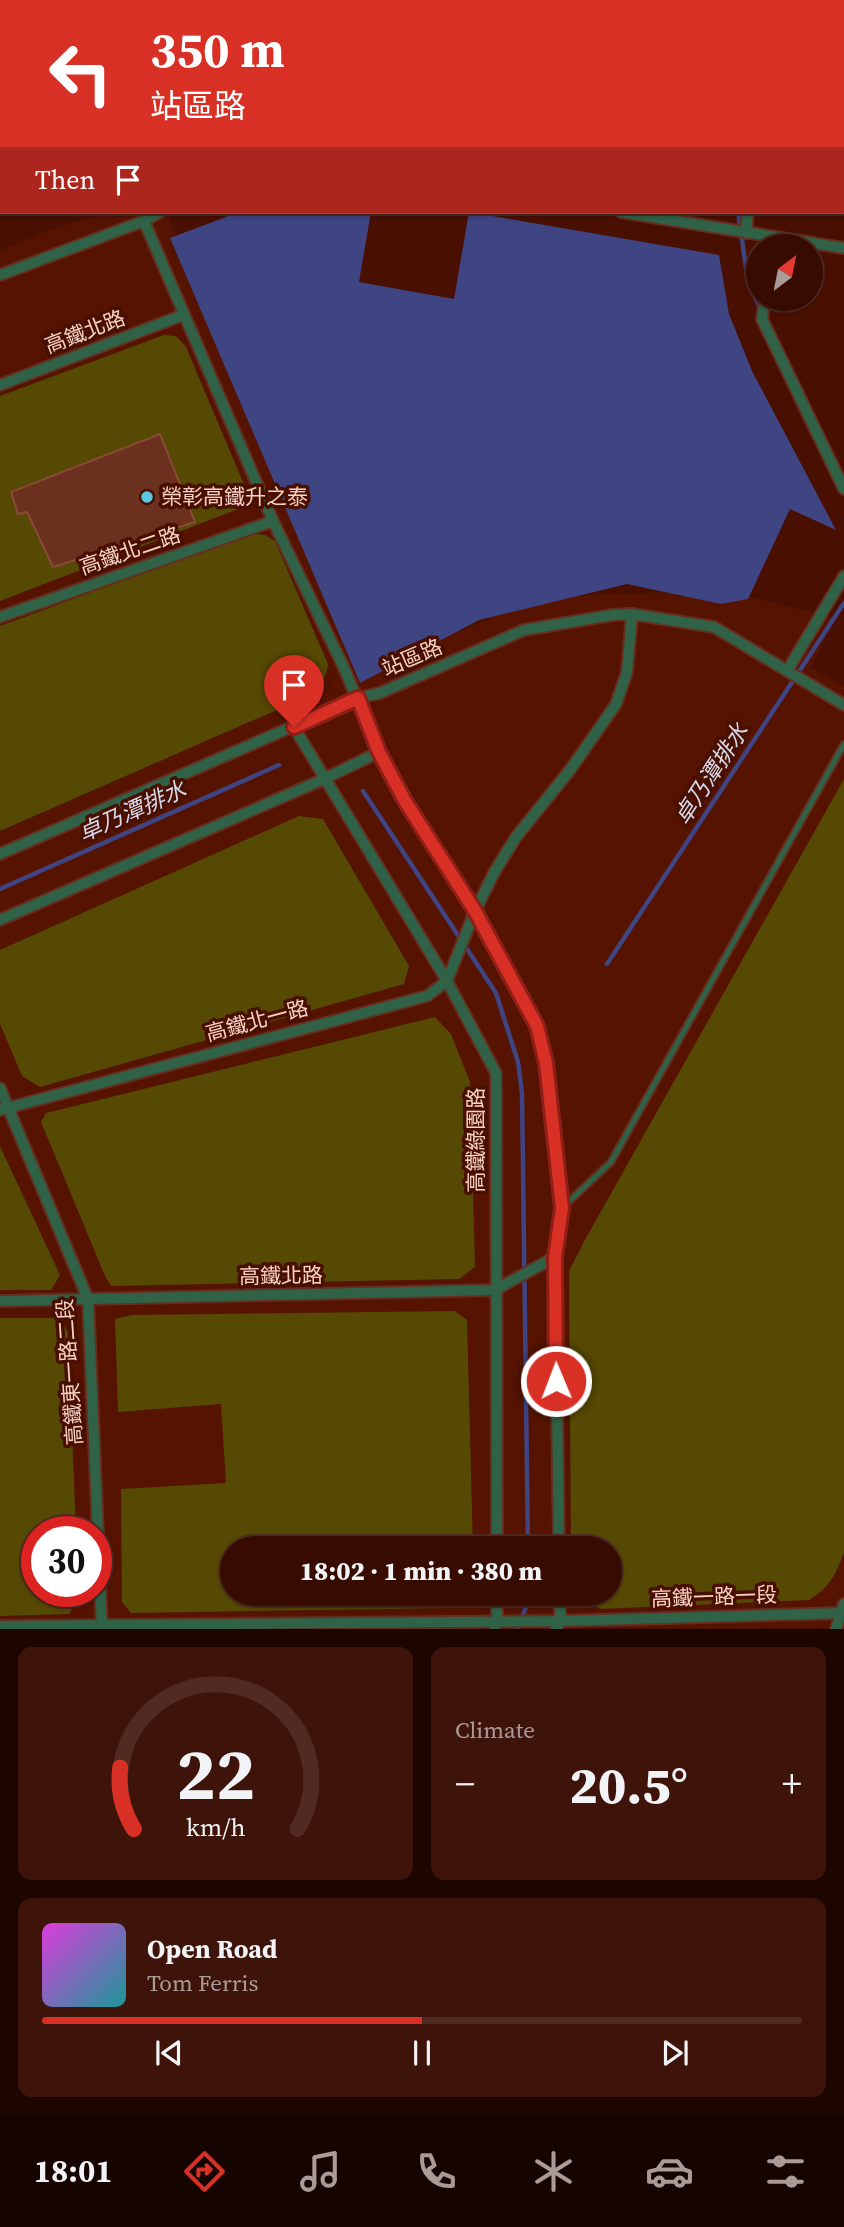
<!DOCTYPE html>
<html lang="en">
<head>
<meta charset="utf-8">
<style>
  body { margin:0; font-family:"Source Serif 4","Noto Sans TC",serif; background:#3e140a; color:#f1f3f6; height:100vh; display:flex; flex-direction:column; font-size:26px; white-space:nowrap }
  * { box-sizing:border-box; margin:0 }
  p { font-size:23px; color:#aa9b99 }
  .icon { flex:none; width:38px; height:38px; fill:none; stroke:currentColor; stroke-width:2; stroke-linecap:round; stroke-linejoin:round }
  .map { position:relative; height:1629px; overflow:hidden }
  .sheet { display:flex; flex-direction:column; gap:18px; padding:18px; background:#1e0600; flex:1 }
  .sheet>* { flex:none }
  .guide { position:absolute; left:0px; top:0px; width:845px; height:214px; box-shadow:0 2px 5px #0004,0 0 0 2px #512b22; background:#d93025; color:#fff; overflow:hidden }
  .needle { width:46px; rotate:32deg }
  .controls { position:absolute; left:746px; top:234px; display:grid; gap:14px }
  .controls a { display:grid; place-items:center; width:77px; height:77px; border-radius:50%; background:#370b00; box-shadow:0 2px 5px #0004,0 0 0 2px #512b22; font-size:35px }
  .speed { position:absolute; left:21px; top:1516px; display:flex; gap:14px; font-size:35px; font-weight:700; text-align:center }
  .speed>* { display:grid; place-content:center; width:91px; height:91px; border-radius:50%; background:#370b00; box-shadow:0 2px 5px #0004,0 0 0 2px #512b22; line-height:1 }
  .speed .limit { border:10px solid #d22; background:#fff; color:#111 }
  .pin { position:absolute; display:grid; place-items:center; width:60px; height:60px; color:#fff; margin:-72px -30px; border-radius:50% 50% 50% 0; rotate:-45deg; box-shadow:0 0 7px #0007 }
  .pin .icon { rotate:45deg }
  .me { position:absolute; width:77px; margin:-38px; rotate:359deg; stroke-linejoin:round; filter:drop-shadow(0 0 5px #0008) }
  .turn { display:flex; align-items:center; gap:24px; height:147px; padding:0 35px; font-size:32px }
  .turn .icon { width:91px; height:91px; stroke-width:2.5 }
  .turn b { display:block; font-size:49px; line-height:60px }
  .then { display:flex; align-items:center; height:66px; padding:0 35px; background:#0003; gap:14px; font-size:26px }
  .big { font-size:52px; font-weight:800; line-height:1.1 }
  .sheet .widget { flex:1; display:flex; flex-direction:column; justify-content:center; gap:10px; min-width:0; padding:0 24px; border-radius:14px; background:#3e140a }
  .sheet .dial { align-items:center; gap:0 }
  .dial svg { height:182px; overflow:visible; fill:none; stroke:#512b22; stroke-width:7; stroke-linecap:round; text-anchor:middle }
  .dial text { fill:#f1f3f6; stroke:none }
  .song { display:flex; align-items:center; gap:21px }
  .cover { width:84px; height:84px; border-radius:10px; background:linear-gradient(135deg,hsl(300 70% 55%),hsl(180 70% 35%)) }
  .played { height:7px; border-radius:4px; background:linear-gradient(90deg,#d93025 50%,#512b22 50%) }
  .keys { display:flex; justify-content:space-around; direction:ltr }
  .heat { display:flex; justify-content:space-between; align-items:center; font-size:38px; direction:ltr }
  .sheet .tiles { flex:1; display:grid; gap:18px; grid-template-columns:1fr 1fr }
  .widget:last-child { grid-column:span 2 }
  .trip { position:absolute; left:220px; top:1536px; width:402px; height:70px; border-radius:35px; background:#370b00; box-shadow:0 2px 5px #0004,0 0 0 2px #512b22; font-weight:800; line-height:70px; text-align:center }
  .dock { display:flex; height:112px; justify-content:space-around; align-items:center; background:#160400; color:#aa9b99 }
  .dock .icon { width:49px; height:49px }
  .dock .selected { color:#d93025 }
  .dock b { font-size:32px; color:#f1f3f6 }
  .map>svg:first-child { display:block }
</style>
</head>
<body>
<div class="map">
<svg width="844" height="1629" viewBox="0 0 844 1629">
  <rect width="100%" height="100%" fill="#490f00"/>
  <path fill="#551300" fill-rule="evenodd" d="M 109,212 L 166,212 L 376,666 L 542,597 L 720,590 L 836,618 L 810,668 L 844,686 L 844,1628 L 0,1628 L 0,251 L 43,232 ZM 37,1531 L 96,1531 L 96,1591 L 37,1591 ZM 233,1549 L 611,1549 L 611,1594 L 233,1594 Z"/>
  <path fill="#564903" d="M 164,335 L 176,336 L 186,347 L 251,501 L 241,508 L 0,601 L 0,396 Z
    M 251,533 L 265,535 L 275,541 L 328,664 C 326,678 322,686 311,695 L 0,831 L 0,626 Z
    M 844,779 L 844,1552 C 835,1576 831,1586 809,1600 L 600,1609 L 587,1601 L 581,1594 L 611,1594 L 611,1549 L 571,1549 L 569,1271 L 586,1238 Z
    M 299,816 L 323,819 L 409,966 L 404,984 L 40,1087 L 22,1076 L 0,1024 L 0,950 Z
    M 435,1017 L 451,1034 L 470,1082 L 475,1267 L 459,1279 L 111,1286 L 105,1276 L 41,1122 L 46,1113 Z
    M 0,1146 L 60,1275 L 51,1290 L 0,1290 Z
    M 455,1311 L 467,1320 L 473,1549 L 233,1549 L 233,1594 L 474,1595 L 455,1608 L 131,1613 L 122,1602 L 121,1489 L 226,1483 L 221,1404 L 118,1412 L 115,1319 L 131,1315 Z
    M 0,1318 L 60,1318 L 68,1333 L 76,1531 L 37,1531 L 37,1591 L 78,1591 L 78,1599 L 69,1614 L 0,1616 Z"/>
  <path fill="#3f4482" d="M 239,212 L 371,212 L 359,282 L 454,299 L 469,212 L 719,255 L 729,314 L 752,371 L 836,530 L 790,509 L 748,599 L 721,604 L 627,584 L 479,620 L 360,683 L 170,238 Z"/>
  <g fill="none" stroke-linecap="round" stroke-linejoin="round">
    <path stroke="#3f4482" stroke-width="4.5" d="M 751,2 L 751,0
      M 738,212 L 748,282 L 760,308
      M 363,791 L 496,993 L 518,1062 L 522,1093 L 528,1549
      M 0,889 L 279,765
      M 607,964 L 844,603
      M 517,1629 L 529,1600 L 529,1594"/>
  </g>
  <path fill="#6c301e" stroke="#894a37" stroke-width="2" d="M 160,434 L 195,522 L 53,567 L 27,512 L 18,514 L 11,492 Z"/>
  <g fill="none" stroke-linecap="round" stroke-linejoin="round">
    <defs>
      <path id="lane" d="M 562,1208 L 611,1162 L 844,744"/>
      <path id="street" d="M 770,2 L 770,0
        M 621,212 L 844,248
        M 144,221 L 273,521 L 344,668 L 379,752 L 405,801 L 475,911 L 537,1026 L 546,1063 L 562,1208 L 555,1257 L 559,1549
        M 746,233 L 748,212
        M 0,275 L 144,221 L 160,212
        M 765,299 L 762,319 L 844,489
        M 0,385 L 183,315
        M 0,617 L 273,521
        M 787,671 L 844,576
        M 294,727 L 447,981 L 496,1073 L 497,1549
        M 0,854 L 358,698 L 380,693 L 524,630 L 612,615 L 632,614 L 714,627 L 844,705
        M 0,920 L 324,779 L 379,752
        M 0,1088 L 88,1299 L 102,1629
        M 0,1110 L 427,996 L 447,981 L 475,911 L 495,871 L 516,837 L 570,770 L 616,704 L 627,672 L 632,614
        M 0,1301 L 495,1290 L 555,1257
        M 0,1626 L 560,1621 L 841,1613
        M 495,1626 L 497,1621 L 497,1594
        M 556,1629 L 560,1621 L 560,1594
        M 836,1629 L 844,1604"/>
    </defs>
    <use href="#lane" stroke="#652e20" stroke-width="9"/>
    <use href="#street" stroke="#652e20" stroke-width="14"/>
    <use href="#lane" stroke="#2f6246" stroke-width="5"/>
    <use href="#street" stroke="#2f6246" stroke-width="10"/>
  </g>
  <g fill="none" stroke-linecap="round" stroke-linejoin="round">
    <defs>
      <path id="route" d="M 294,727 L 358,698 L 379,752 L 405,801 L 475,911 L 537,1026 L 546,1063 L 562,1208 L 555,1257 L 556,1381"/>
    </defs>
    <use href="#route" stroke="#8d1f18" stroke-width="18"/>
    <use href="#route" stroke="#d93025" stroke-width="12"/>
  </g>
  <circle fill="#59c8e5" stroke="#490f00" stroke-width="2.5" cx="147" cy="497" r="7"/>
  <g text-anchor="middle" stroke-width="7" stroke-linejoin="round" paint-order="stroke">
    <g font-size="21" fill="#f7d1c5" stroke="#490f00">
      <text transform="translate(85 332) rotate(-21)" y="7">高鐵北路</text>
      <text transform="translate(130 551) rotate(-19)" y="7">高鐵北二路</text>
      <text transform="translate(412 658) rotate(-23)" y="7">站區路</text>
      <text transform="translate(257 1021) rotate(-15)" y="7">高鐵北一路</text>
      <text transform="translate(476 1140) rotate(-90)" y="7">高鐵綠園路</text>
      <text transform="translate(281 1276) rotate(-1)" y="7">高鐵北路</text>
      <text transform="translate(70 1372) rotate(-94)" y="7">高鐵東一路二段</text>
      <text transform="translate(714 1597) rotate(-2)" y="7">高鐵一路一段</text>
    </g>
    <g font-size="21" fill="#f7d1c5" stroke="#490f00" text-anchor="start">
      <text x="161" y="504">榮彰高鐵升之泰</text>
    </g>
    <g font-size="23" font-style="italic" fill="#d7daed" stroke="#490f00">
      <text transform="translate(711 774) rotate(-57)" y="8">卓乃潭排水</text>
      <text transform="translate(132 811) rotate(-24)" y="8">卓乃潭排水</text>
    </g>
  </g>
</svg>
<div class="controls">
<a><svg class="needle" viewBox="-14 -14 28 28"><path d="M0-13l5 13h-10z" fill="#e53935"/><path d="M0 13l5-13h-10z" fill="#aa9b99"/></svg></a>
</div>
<div class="speed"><div class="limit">30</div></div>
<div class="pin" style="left:294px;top:727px;background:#d93025"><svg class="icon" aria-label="arrive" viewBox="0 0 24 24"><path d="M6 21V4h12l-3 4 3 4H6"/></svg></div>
<svg class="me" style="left:556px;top:1381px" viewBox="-20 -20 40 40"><circle r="17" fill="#d93025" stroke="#fff" stroke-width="3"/><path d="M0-11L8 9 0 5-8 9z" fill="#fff"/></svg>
<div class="trip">18:02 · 1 min · 380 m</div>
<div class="guide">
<div class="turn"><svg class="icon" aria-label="left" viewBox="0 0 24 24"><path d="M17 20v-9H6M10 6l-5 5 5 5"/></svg><div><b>350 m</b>站區路</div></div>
<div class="then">Then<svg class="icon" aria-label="arrive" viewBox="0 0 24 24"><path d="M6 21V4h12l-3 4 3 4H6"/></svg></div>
</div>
</div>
<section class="sheet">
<div class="tiles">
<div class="widget dial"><svg viewBox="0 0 100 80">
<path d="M14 69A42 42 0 1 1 86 69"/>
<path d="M14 69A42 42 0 0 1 8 42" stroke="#d93025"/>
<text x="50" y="56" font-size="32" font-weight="700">22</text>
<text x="50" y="72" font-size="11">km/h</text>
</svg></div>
<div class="widget"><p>Climate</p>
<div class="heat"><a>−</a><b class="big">20.5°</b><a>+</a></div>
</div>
<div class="widget">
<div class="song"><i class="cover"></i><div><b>Open Road</b><p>Tom Ferris</p></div></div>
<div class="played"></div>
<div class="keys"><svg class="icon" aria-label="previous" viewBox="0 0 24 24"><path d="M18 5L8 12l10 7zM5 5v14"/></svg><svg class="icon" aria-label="pause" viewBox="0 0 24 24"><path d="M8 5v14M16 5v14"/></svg><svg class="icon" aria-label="next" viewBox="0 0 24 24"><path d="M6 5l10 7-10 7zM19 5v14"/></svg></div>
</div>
</div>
</section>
<nav class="dock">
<b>18:01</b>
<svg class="icon selected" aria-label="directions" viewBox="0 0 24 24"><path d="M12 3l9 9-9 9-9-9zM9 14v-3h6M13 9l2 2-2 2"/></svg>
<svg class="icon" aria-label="music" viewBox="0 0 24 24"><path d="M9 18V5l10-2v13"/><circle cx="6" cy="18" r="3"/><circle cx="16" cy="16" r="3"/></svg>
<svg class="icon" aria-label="phone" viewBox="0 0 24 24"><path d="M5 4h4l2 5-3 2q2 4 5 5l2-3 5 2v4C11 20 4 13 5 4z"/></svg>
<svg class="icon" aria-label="climate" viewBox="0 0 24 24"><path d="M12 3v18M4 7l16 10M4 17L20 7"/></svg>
<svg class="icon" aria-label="car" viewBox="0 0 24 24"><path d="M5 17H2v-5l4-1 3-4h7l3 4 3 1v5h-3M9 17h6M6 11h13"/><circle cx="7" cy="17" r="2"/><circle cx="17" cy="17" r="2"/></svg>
<svg class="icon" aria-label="filters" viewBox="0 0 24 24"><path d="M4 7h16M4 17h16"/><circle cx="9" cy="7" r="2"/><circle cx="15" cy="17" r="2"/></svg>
</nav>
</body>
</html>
